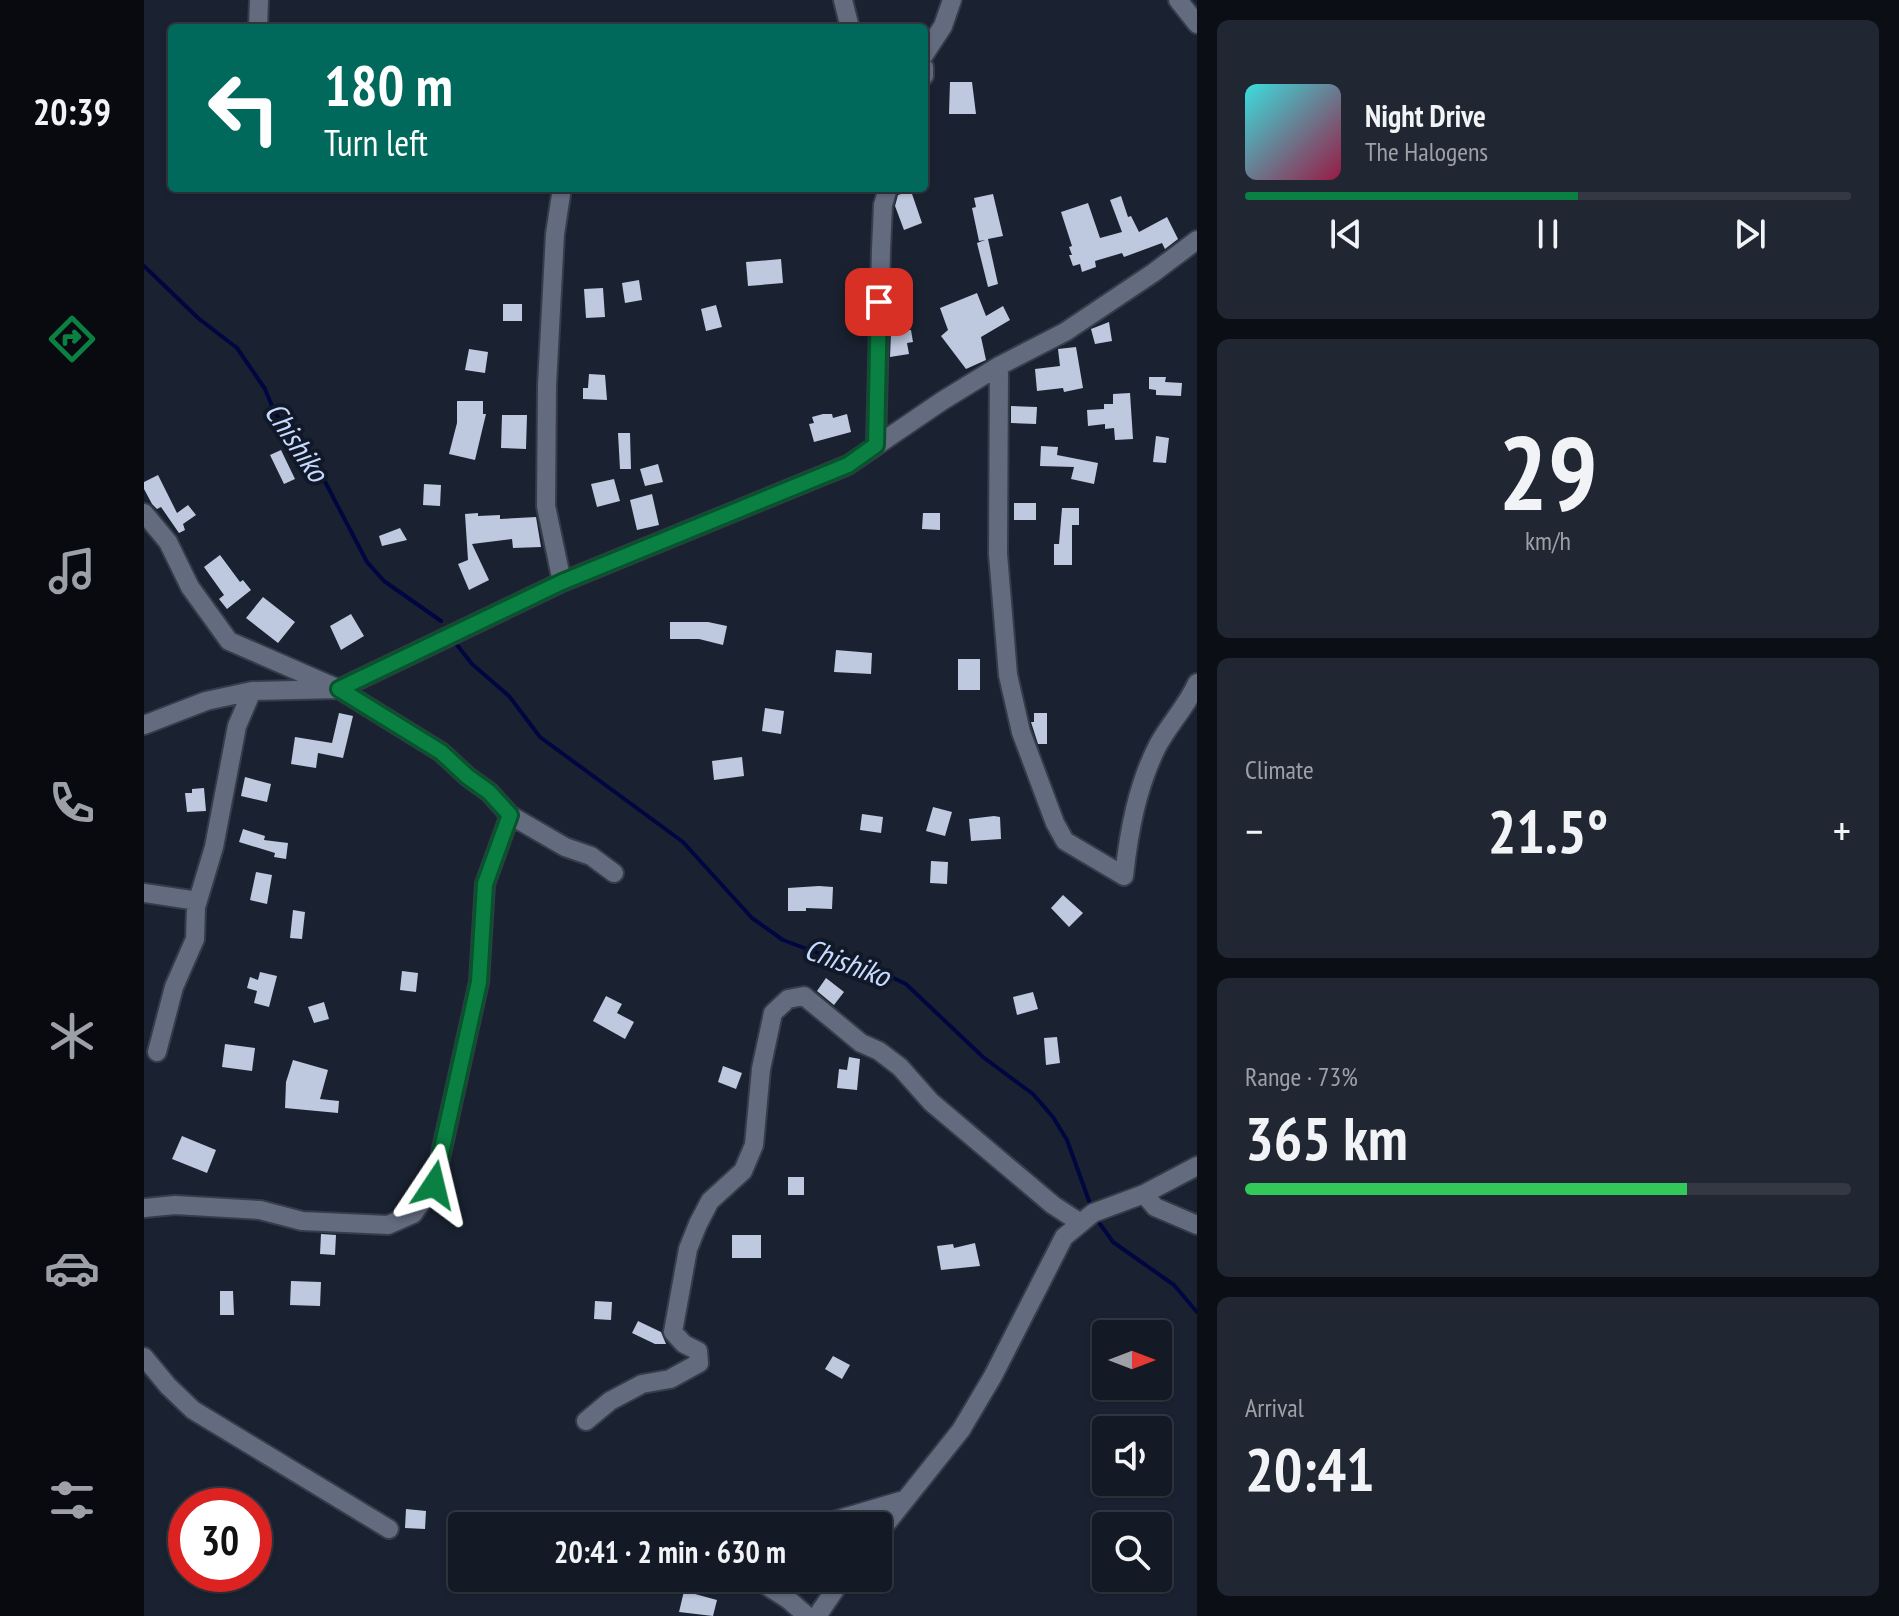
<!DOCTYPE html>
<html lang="en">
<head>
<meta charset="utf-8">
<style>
  body { margin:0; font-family:"PT Sans Narrow",sans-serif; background:#212732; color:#f1f3f6; height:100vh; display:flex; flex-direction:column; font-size:30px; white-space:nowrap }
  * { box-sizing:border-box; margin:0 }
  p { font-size:26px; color:#9da1a7 }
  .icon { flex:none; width:44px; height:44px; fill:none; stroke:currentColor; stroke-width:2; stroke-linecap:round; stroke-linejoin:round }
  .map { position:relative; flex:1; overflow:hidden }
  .sheet { display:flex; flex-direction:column; gap:20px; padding:20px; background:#0b0e14; width:702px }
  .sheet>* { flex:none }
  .guide { position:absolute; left:24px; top:24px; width:760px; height:168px; border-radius:8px; box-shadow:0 2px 6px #0004,0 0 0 2px #333842; background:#00695c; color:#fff; overflow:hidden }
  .needle { width:52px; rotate:90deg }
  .fabs { position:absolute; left:948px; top:1320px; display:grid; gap:16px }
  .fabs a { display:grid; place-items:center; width:80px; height:80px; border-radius:8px; background:#141a25; box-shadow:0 2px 6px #0004,0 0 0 2px #333842; font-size:40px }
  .speed { position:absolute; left:24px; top:1488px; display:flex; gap:16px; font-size:40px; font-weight:700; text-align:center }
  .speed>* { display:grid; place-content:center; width:104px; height:104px; border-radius:50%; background:#141a25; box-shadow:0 2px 6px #0004,0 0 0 2px #333842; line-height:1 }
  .speed .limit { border:12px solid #d22; background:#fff; color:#111 }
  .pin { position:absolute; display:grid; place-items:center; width:68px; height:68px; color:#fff; margin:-34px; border-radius:16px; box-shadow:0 4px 12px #0006 }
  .me { position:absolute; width:88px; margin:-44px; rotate:10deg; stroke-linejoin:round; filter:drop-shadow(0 0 6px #0008) }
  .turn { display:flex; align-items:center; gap:28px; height:168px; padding:0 24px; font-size:36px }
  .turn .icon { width:104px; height:104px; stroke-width:2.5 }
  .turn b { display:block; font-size:56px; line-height:68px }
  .big { font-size:60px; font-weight:700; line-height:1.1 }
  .sheet .card { flex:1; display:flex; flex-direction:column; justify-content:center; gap:12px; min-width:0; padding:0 28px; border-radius:12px; background:#212732 }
  .sheet .dial { align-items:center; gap:0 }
  .dial b { font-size:104px; line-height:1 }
  .song { display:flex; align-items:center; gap:24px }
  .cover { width:96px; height:96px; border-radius:12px; background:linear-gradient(135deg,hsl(180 70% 55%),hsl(340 70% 35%)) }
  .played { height:8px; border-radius:4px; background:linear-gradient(90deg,#0b8043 55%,#333842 55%) }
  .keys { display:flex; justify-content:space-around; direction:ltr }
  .heat { display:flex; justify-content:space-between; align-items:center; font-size:44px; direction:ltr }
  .charge { height:12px; border-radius:6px; background:linear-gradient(90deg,#34c759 73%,#333842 0) }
  .trip { position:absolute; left:304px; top:1512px; width:444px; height:80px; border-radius:8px; background:#141a25; box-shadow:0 2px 6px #0004,0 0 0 2px #333842; font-weight:700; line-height:80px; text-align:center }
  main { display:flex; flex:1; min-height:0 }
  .tabs { display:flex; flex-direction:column; width:144px; justify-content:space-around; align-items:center; background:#080a0f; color:#9da1a7 }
  .tabs .icon { width:56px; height:56px }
  .tabs .current { color:#0b8043 }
  .tabs b { font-size:36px; color:#f1f3f6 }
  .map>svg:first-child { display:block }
</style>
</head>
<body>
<main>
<nav class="tabs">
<b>20:39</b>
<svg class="icon current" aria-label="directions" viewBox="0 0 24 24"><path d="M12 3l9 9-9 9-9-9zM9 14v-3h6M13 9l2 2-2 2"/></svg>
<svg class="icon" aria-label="music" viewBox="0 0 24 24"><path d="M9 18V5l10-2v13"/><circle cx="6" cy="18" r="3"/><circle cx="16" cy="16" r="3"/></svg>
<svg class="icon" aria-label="phone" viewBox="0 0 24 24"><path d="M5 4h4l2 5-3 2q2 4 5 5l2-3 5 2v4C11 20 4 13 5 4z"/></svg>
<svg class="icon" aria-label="climate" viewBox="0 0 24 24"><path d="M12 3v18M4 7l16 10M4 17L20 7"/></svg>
<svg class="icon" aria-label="car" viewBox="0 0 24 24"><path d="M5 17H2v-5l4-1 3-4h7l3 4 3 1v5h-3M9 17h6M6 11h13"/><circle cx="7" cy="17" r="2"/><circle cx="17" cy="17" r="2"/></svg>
<svg class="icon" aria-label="filters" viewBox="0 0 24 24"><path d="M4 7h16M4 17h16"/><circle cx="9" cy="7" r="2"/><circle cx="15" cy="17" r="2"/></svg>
</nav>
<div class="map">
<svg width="1053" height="1616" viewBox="0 0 1053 1616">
  <rect width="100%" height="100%" fill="#1a2231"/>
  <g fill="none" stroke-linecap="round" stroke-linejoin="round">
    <path stroke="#00063f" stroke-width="4" d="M 0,266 L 54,318 L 93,348 L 121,389 L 131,413 L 177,474 L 223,562 L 240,581 L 297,621
      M 313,645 L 328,664 L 365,696 L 396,737 L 539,842 L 608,918 L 639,940 L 703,964 L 739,973 L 762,984 L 839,1057 L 889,1094 L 909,1117 L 923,1140 L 948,1209
      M 951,1217 L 969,1242 L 1030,1285 L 1053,1312"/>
  </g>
  <path fill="#bec9df" d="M 806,82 L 828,82 L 832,114 L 805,114 Z
    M 767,191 L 778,223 L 760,230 L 751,206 L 754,195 Z
    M 849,194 L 859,236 L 844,239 L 854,284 L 844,287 L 833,243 L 841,240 L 835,241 L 828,208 L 832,207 L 830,198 Z
    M 977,196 L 984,217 L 987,216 L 995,232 L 1023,217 L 1034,239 L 1021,249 L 1018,243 L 980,257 L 978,253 L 951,261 L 952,267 L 938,272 L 936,264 L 929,266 L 925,255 L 928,255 L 925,247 L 928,246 L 917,212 L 944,203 L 956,238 L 978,232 L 966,200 Z
    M 637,259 L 639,283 L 604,286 L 602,262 Z
    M 495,280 L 498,300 L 481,303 L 478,283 Z
    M 459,288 L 461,317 L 442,318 L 440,289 Z
    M 833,293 L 842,316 L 859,306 L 866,320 L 837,337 L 842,360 L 822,369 L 797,336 L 804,330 L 796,308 Z
    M 359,304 L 378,304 L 378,321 L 359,321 Z
    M 572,305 L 578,327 L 562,331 L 557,309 Z
    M 965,322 L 968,341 L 951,344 L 947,329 Z
    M 767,330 L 769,342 L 763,343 L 765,354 L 746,357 L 747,333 Z
    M 932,347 L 939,388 L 920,392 L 919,388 L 893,391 L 891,369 L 916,366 L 914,349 Z
    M 325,349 L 344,352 L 341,373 L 321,370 Z
    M 445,374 L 461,375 L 463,400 L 439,399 L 439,388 L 444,388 Z
    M 1005,377 L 1022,377 L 1021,382 L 1038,383 L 1037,396 L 1012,395 L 1012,390 L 1005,389 Z
    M 986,393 L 989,439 L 971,440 L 970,428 L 961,429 L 961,424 L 944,426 L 943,410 L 960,409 L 960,404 L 969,404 L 969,394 Z
    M 313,401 L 339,401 L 339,414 L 342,414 L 331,460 L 305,454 L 313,423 Z
    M 867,406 L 893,407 L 892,424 L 867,423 Z
    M 679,414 L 688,414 L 689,418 L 703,414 L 707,432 L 670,442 L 665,424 L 670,423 L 668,417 Z
    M 358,415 L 383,415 L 382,449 L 357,448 Z
    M 474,433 L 486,433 L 487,469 L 476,469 Z
    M 1012,436 L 1025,438 L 1022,463 L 1009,462 Z
    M 897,446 L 914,447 L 913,455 L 954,463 L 950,484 L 927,479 L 930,467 L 896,466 Z
    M 137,450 L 151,479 L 140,484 L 126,455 Z
    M 514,464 L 519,482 L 501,486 L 496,469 Z
    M 14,475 L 33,513 L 44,505 L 52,515 L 39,524 L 41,530 L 35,533 L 17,507 L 13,509 L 8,504 L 0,489 L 0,482 Z
    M 470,479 L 476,501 L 453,507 L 447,484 Z
    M 280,484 L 297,485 L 296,506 L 279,505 Z
    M 508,494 L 515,525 L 493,530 L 486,500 Z
    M 870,503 L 892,503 L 892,520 L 870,520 Z
    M 918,508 L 935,508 L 935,525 L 928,525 L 928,565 L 910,565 L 910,544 L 915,544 Z
    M 334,513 L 334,516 L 356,515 L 356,519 L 392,517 L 397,547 L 369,548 L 368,539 L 328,544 L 345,580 L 325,590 L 314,564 L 324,560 L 321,514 Z
    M 779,513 L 796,513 L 796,530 L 778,529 Z
    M 256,528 L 263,540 L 238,546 L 235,536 Z
    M 76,555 L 96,582 L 99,580 L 107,590 L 83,609 L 75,599 L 80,595 L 60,567 Z
    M 119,597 L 151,622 L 134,643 L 102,618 Z
    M 207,614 L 220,636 L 197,650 L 186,626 Z
    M 526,622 L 564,622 L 583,626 L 579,645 L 555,639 L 526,639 Z
    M 692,650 L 728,653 L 727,674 L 690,672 Z
    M 814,659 L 836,659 L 836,690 L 814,690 Z
    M 621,708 L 640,711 L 637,734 L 618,731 Z
    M 195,713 L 209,716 L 199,758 L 174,753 L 172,768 L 147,764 L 151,737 L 188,743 Z
    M 890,713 L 903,713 L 903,744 L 894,744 L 887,722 L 890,722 Z
    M 598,757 L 600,776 L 570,780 L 568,761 Z
    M 101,777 L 127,784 L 123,802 L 97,796 Z
    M 60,788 L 62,811 L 43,812 L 41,793 L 48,793 L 48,789 Z
    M 789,807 L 808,812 L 801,836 L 782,831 Z
    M 718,814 L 739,817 L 737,833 L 716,830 Z
    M 850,816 L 856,817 L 857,839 L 827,841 L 825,819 Z
    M 99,829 L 121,836 L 120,840 L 144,843 L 142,859 L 130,857 L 131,853 L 95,842 Z
    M 787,861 L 804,862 L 803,884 L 786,883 Z
    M 112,872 L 128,875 L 123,904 L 106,900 Z
    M 675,886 L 689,887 L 688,909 L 662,908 L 662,911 L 644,911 L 644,888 Z
    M 919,895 L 939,913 L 925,927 L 907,908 Z
    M 149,910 L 161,912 L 158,939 L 146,938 Z
    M 258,971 L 274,973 L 272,992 L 256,990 Z
    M 116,972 L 133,976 L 125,1007 L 110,1003 L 113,991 L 103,988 L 106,977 L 114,980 Z
    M 682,978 L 700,992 L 690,1005 L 673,991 Z
    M 889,992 L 894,1009 L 873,1015 L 869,997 Z
    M 462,996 L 478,1004 L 473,1013 L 490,1022 L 481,1039 L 449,1021 Z
    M 180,1002 L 185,1019 L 170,1023 L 164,1007 Z
    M 913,1037 L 916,1063 L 902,1065 L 900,1038 Z
    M 81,1044 L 111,1048 L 108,1071 L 78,1067 Z
    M 705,1057 L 716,1059 L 713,1090 L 693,1088 L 695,1069 L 703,1070 Z
    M 149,1060 L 184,1070 L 176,1099 L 195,1101 L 194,1113 L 141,1108 L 142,1082 Z
    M 579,1066 L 598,1073 L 592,1089 L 574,1082 Z
    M 38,1136 L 72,1150 L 63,1173 L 28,1159 Z
    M 644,1177 L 660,1177 L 660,1195 L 644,1195 Z
    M 177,1234 L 192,1235 L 191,1255 L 176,1254 Z
    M 588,1235 L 617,1235 L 617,1258 L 588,1258 Z
    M 831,1243 L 836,1266 L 797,1270 L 793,1246 L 809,1244 L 810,1248 Z
    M 147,1281 L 177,1282 L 176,1306 L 146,1305 Z
    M 76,1291 L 89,1291 L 90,1315 L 76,1315 Z
    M 451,1301 L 468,1302 L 467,1320 L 450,1319 Z
    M 494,1321 L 517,1332 L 522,1344 L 511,1344 L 488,1333 Z
    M 689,1356 L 706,1365 L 698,1379 L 681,1369 Z
    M 262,1509 L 282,1511 L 281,1529 L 261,1528 Z
    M 540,1591 L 573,1600 L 569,1616 L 535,1612 Z"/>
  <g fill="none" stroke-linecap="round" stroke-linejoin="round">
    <defs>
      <path id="minor" d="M 699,0 L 706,28
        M 1034,0 L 1053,24
        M 114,28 L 115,0
        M 780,55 L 799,26 L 808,0
        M 780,67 L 780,76
        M 418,188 L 411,234 L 403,385 L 402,506 L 418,582
        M 855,366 L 854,554 L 864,675 L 877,732 L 911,823 L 921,841 L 980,876 C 985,831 993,786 1014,745 C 1026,723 1043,706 1053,683
        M 732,445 L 737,250 L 739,205 L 744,188
        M 0,513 L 24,542 L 46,587 L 85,641 L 195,689 L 297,752 L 324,777 L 345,792 L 366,815 L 341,884 L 335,982 L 290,1185 L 269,1214 L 244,1225 L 158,1221 L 116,1210 L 31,1205 L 0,1208
        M 0,725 L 62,701 L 108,691 L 195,689 L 418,582 L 704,465 L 798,401 L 855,366 L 921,332 L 1009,273 L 1053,240
        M 366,815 L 421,847 L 447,856 L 470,873
        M 0,893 L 54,901
        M 13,1052 L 30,987 L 51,939 L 52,907 L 70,847 L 93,726 L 108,691
        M 1000,1194 L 1011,1207 L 1053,1225
        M 0,1357 L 24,1386 L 49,1410 L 245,1529
        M 442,1421 L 466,1401 L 498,1384 L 526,1379 L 555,1363 L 554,1351 L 540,1344 L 529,1332 L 544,1249 L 554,1224 L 566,1201 L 599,1171 L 610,1145 L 617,1069 L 629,1013 L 644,999 L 660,996 L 717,1043 L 735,1051 L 756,1067 L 787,1102 L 909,1205 L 935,1222
        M 672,1526 L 760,1500
        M 734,1534 L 817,1430 L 849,1376 L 920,1237 L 949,1213 L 1000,1194 L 1053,1166
        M 611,1578 L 645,1600 L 663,1616
        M 673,1616 L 699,1578"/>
    </defs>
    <use href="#minor" stroke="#363c49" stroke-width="22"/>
    <use href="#minor" stroke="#636c7f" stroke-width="18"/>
  </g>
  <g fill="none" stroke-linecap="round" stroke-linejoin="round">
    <defs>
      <path id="route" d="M 290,1185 L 335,982 L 341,884 L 366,815 L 345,792 L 324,777 L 297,752 L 195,689 L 418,582 L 704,465 L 732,445 L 735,302"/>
    </defs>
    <use href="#route" stroke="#07532c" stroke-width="20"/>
    <use href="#route" stroke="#0b8043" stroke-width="14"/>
  </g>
  <g text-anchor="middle" stroke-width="8" stroke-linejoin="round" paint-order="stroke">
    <g font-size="30" font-style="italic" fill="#c7daff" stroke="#111827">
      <text transform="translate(152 442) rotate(56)" y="10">Chishiko</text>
      <text transform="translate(703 963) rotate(20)" y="10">Chishiko</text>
    </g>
  </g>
</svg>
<div class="fabs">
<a><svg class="needle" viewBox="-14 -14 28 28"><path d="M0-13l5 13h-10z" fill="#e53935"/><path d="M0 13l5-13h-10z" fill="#9da1a7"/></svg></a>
<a><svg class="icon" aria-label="sound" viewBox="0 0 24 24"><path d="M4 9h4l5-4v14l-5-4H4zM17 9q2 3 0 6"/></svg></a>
<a><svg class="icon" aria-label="search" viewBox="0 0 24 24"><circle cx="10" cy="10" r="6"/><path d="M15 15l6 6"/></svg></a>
</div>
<div class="speed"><div class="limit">30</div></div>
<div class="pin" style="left:735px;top:302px;background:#d93025"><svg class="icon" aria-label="arrive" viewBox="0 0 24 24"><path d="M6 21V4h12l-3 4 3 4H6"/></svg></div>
<svg class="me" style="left:290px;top:1185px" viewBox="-20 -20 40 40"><path d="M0-17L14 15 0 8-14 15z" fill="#0b8043" stroke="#fff" stroke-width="4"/></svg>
<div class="trip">20:41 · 2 min · 630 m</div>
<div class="guide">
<div class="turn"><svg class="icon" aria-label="left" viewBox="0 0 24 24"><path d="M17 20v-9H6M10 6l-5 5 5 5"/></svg><div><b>180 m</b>Turn left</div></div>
</div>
</div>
<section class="sheet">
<div class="card">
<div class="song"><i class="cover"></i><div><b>Night Drive</b><p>The Halogens</p></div></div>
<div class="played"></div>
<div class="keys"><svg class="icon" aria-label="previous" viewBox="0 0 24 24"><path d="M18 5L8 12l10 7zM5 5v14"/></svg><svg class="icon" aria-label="pause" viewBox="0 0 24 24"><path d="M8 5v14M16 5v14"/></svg><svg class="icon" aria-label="next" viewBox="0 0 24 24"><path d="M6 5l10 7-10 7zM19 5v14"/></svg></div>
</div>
<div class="card dial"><b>29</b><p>km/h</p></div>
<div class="card"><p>Climate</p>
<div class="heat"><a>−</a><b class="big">21.5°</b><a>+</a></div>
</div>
<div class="card"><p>Range · 73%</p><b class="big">365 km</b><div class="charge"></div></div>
<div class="card"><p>Arrival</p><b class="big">20:41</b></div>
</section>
</main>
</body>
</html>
